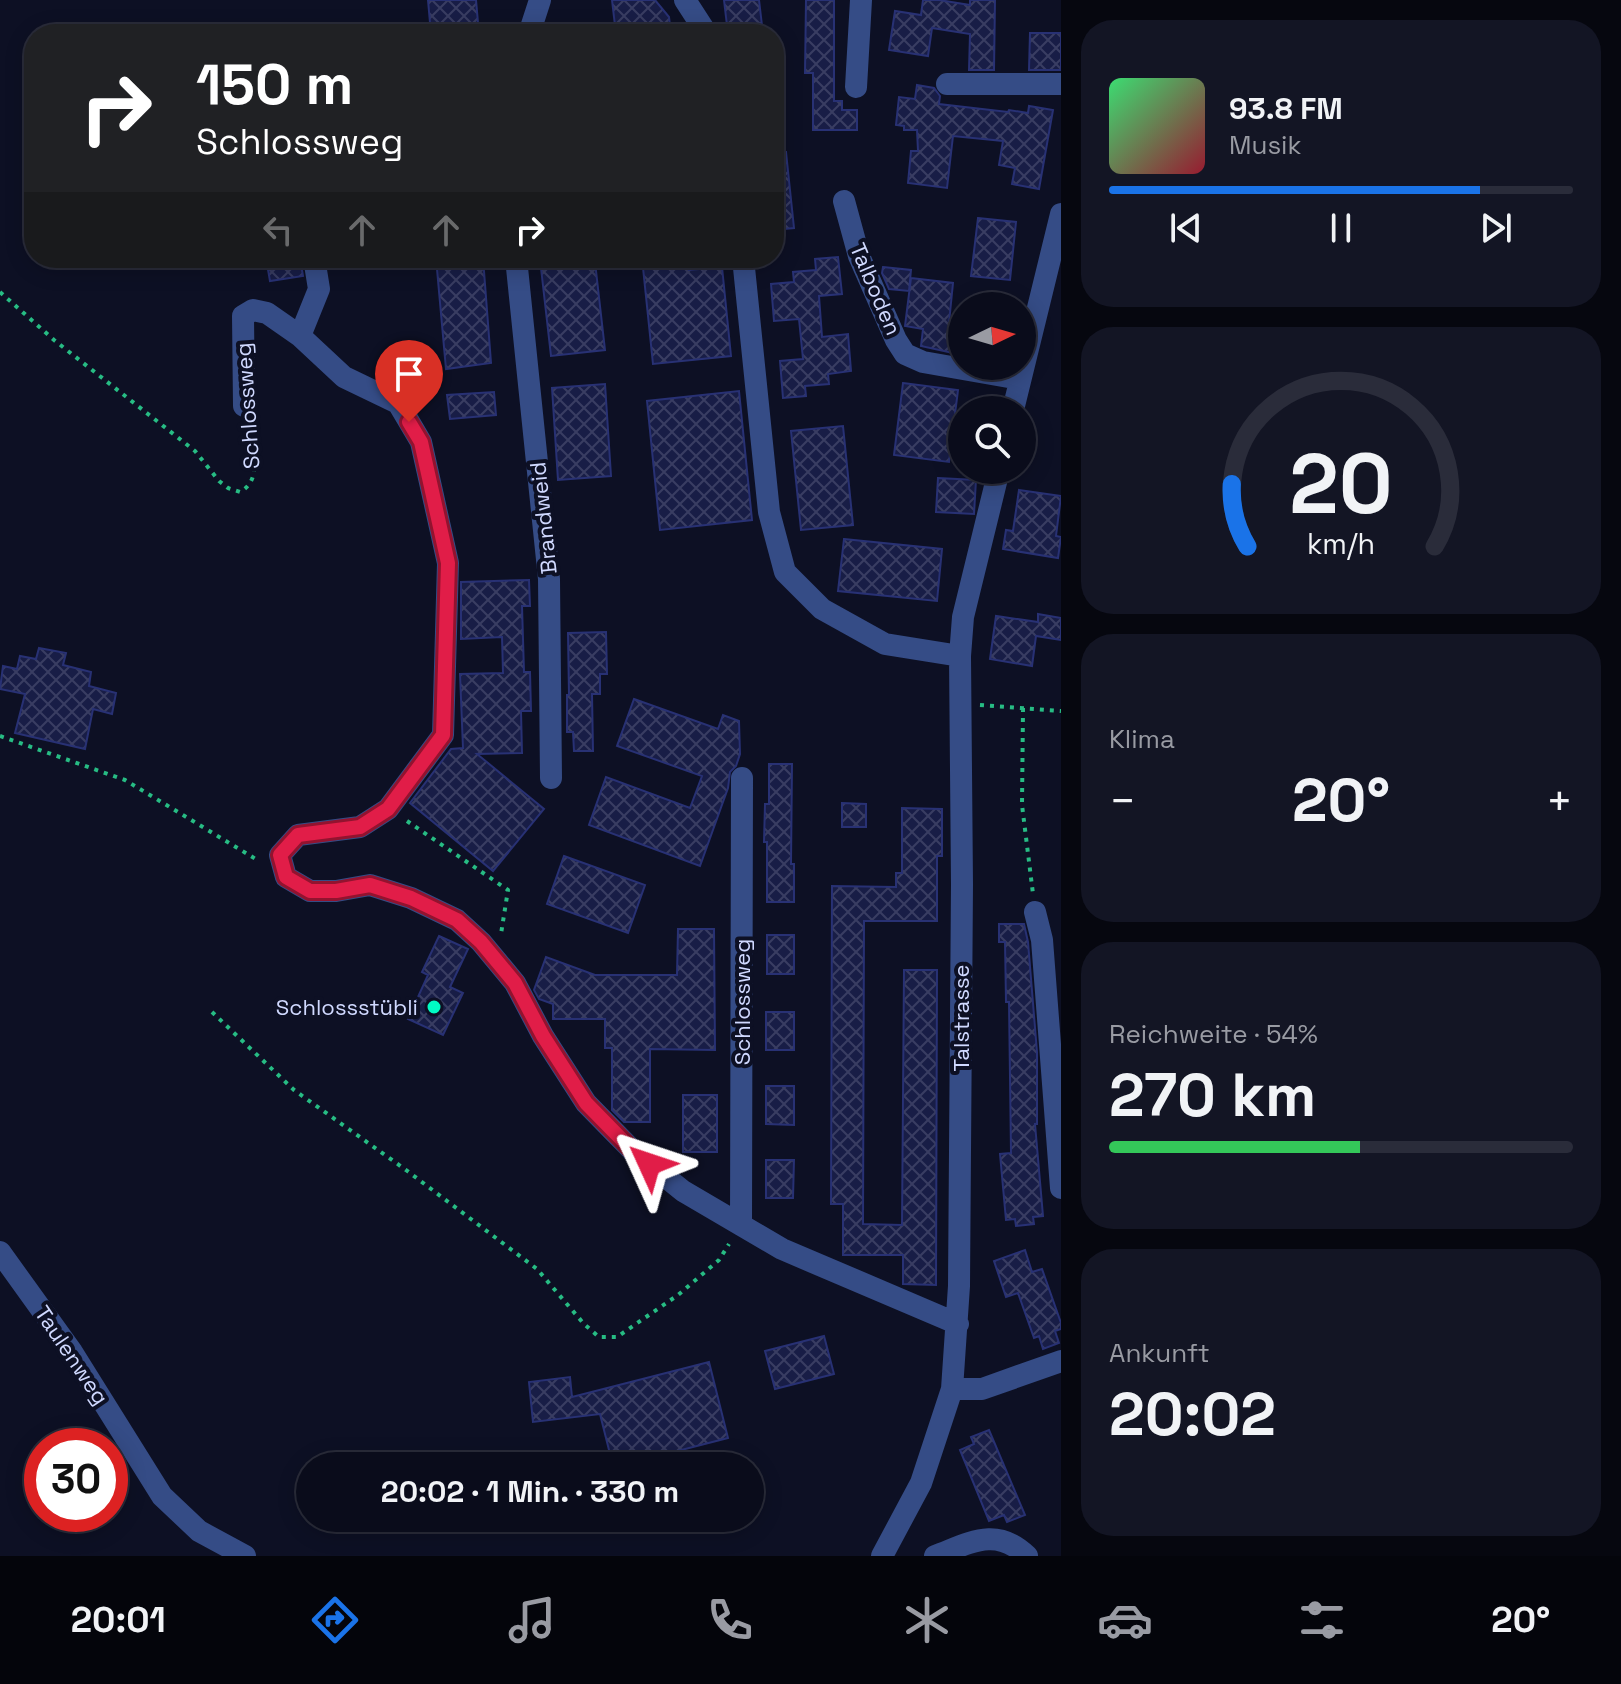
<!DOCTYPE html>
<html lang="de">
<head>
<meta charset="utf-8">
<style>
  body { margin:0; font-family:"Space Grotesk",sans-serif; background:#131524; color:#f1f3f6; height:100vh; display:flex; flex-direction:column; font-size:30px; white-space:nowrap }
  * { box-sizing:border-box; margin:0 }
  p { font-size:26px; color:#999ba3 }
  .icon { flex:none; width:44px; height:44px; fill:none; stroke:currentColor; stroke-width:2; stroke-linecap:round; stroke-linejoin:round }
  .map { position:relative; flex:1; overflow:hidden }
  .details { display:flex; flex-direction:column; gap:20px; padding:20px; background:#06070f; width:560px }
  .details>* { flex:none }
  .banner { position:absolute; left:24px; top:24px; width:760px; height:244px; border-radius:32px; box-shadow:0 4px 20px #0003,0 0 0 2px #2a2c3a; background:#202124; color:#fff; overflow:hidden }
  .needle { width:52px; rotate:85deg }
  .controls { position:absolute; left:948px; top:292px; display:grid; gap:16px }
  .controls a { display:grid; place-items:center; width:88px; height:88px; border-radius:50%; background:#0a0c1b; box-shadow:0 4px 20px #0003,0 0 0 2px #2a2c3a; font-size:40px }
  .speed { position:absolute; left:24px; top:1428px; display:flex; gap:16px; font-size:40px; font-weight:700; text-align:center }
  .speed>* { display:grid; place-content:center; width:104px; height:104px; border-radius:50%; background:#0a0c1b; box-shadow:0 4px 20px #0003,0 0 0 2px #2a2c3a; line-height:1 }
  .speed .limit { border:12px solid #d22; background:#fff; color:#111 }
  .pin { position:absolute; display:grid; place-items:center; width:68px; height:68px; color:#fff; margin:-82px -34px; border-radius:50% 50% 50% 0; rotate:-45deg; box-shadow:0 0 8px #0007 }
  .pin .icon { rotate:45deg }
  .me { position:absolute; width:88px; margin:-44px; rotate:312deg; stroke-linejoin:round; filter:drop-shadow(0 0 6px #0008) }
  .turn { display:flex; align-items:center; gap:28px; height:168px; padding:0 40px; font-size:36px }
  .turn .icon { width:104px; height:104px; stroke-width:2.5 }
  .turn b { display:block; font-size:56px; line-height:68px }
  .lanes { display:flex; align-items:center; height:76px; padding:0 40px; background:#0003; justify-content:center; gap:40px; direction:ltr }
  .lanes .off { opacity:.35 }
  .big { font-size:60px; font-weight:700; line-height:1.1 }
  .details .tile { flex:1; display:flex; flex-direction:column; justify-content:center; gap:12px; min-width:0; padding:0 28px; border-radius:32px; background:#131524 }
  .details .dial { align-items:center; gap:0 }
  .dial svg { height:208px; overflow:visible; fill:none; stroke:#2a2c3a; stroke-width:7; stroke-linecap:round; text-anchor:middle }
  .dial text { fill:#f1f3f6; stroke:none }
  .song { display:flex; align-items:center; gap:24px }
  .cover { width:96px; height:96px; border-radius:12px; background:linear-gradient(135deg,hsl(140 70% 55%),hsl(350 70% 35%)) }
  .played { height:8px; border-radius:4px; background:linear-gradient(90deg,#1a73e8 80%,#2a2c3a 80%) }
  .keys { display:flex; justify-content:space-around; direction:ltr }
  .heat { display:flex; justify-content:space-between; align-items:center; font-size:44px; direction:ltr }
  .charge { height:12px; border-radius:6px; background:linear-gradient(90deg,#34c759 54%,#2a2c3a 0) }
  .trip { position:absolute; left:296px; top:1452px; width:468px; height:80px; border-radius:40px; background:#0a0c1b; box-shadow:0 4px 20px #0003,0 0 0 2px #2a2c3a; font-weight:700; line-height:80px; text-align:center }
  .dock { display:flex; height:128px; justify-content:space-around; align-items:center; background:#04050b; color:#999ba3 }
  .dock .icon { width:56px; height:56px }
  .dock .active { color:#1a73e8 }
  .dock b { font-size:36px; color:#f1f3f6 }
  main { display:flex; flex:1; min-height:0 }
  .map>svg:first-child { display:block }
</style>
</head>
<body>
<main>
<div class="map">
<svg width="1061" height="1556" viewBox="0 0 1061 1556">
  <defs>
    <pattern id="building-cross-hatch" width="8" height="8" patternUnits="userSpaceOnUse" patternTransform="scale(2)"><rect width="8" height="8" fill="#181d46"/><path d="M0 0l8 8M0 8l8-8" fill="none" stroke="#393d62"/></pattern>
  </defs>
  <rect width="100%" height="100%" fill="#0d1024"/>
  <path fill="url(#building-cross-hatch)" stroke="#283174" stroke-width="2" d="M 428,0 L 476,0 L 479,34 L 431,34 Z
    M 612,0 L 655,0 L 669,17 L 671,34 L 616,34 Z
    M 724,0 L 759,0 L 763,34 L 728,34 Z
    M 806,0 L 834,0 L 834,101 L 842,101 L 842,110 L 857,110 L 857,130 L 813,130 L 813,73 L 805,73 Z
    M 923,0 L 939,0 L 970,5 L 970,0 L 995,0 L 994,70 L 969,70 L 970,34 L 932,28 L 928,56 L 889,50 L 895,11 L 921,15 Z
    M 1030,33 L 1061,33 L 1061,70 L 1029,70 Z
    M 917,85 L 934,88 L 940,96 L 939,104 L 1008,112 L 1009,110 L 1028,113 L 1029,106 L 1053,110 L 1039,189 L 1012,184 L 1015,168 L 999,165 L 1003,141 L 953,136 L 947,188 L 908,183 L 911,151 L 918,151 L 917,130 L 904,130 L 904,126 L 896,125 L 899,97 L 915,99 Z
    M 774,152 L 786,152 L 794,228 L 774,230 Z
    M 978,218 L 1016,222 L 1010,280 L 971,276 Z
    M 838,257 L 842,294 L 819,296 L 822,337 L 848,334 L 851,371 L 828,374 L 829,384 L 805,386 L 806,396 L 783,398 L 780,361 L 803,359 L 799,319 L 774,321 L 771,284 L 794,282 L 793,272 L 816,270 L 815,259 Z
    M 266,258 L 300,258 L 303,276 L 270,281 Z
    M 436,258 L 483,258 L 491,363 L 446,369 Z
    M 642,258 L 687,258 L 689,270 L 722,267 L 731,356 L 653,364 Z
    M 595,262 L 605,350 L 551,356 L 541,268 Z
    M 883,267 L 911,270 L 909,291 L 889,289 L 882,273 Z
    M 911,278 L 953,283 L 949,323 L 962,325 L 962,355 L 921,346 L 923,329 L 905,326 Z
    M 903,383 L 958,390 L 949,462 L 894,455 Z
    M 605,384 L 611,476 L 558,480 L 552,388 Z
    M 739,391 L 752,520 L 660,530 L 647,401 Z
    M 494,392 L 496,415 L 450,419 L 447,395 Z
    M 843,426 L 853,525 L 801,530 L 791,431 Z
    M 938,478 L 976,480 L 974,514 L 936,512 Z
    M 1019,490 L 1061,496 L 1056,536 L 1061,537 L 1058,558 L 1003,549 L 1006,530 L 1013,531 Z
    M 844,539 L 942,549 L 937,601 L 838,591 Z
    M 529,580 L 530,606 L 522,606 L 524,672 L 530,672 L 531,711 L 521,711 L 522,753 L 477,754 L 544,809 L 493,871 L 410,803 L 451,749 L 463,748 L 460,674 L 503,673 L 502,637 L 461,639 L 461,582 Z
    M 1038,614 L 1061,618 L 1061,640 L 1036,636 L 1032,666 L 990,659 L 996,616 L 1038,622 Z
    M 606,632 L 607,674 L 600,674 L 600,694 L 592,694 L 593,751 L 574,751 L 573,732 L 567,732 L 567,695 L 569,695 L 568,633 Z
    M 39,648 L 66,653 L 63,665 L 91,672 L 89,686 L 116,693 L 112,714 L 93,709 L 85,749 L 15,733 L 25,694 L 0,689 L 3,666 L 17,669 L 20,656 L 36,659 Z
    M 634,699 L 718,729 L 723,715 L 739,721 L 740,754 L 736,766 L 730,772 L 728,788 L 700,866 L 589,825 L 606,777 L 690,808 L 702,776 L 617,746 Z
    M 769,764 L 792,764 L 791,864 L 794,864 L 794,902 L 767,902 L 767,842 L 764,842 L 765,804 L 769,804 Z
    M 842,803 L 866,804 L 866,827 L 842,827 Z
    M 902,808 L 942,809 L 942,856 L 937,856 L 937,921 L 864,921 L 863,1224 L 902,1225 L 904,970 L 937,970 L 936,1285 L 903,1284 L 903,1255 L 843,1255 L 843,1204 L 831,1204 L 832,886 L 896,887 L 896,873 L 902,873 Z
    M 564,856 L 645,885 L 628,933 L 547,904 Z
    M 999,924 L 1024,924 L 1028,942 L 1037,1052 L 1037,1124 L 1035,1124 L 1043,1216 L 1033,1217 L 1034,1224 L 1016,1226 L 1015,1219 L 1006,1220 L 1000,1154 L 1011,1153 L 1009,1002 L 1006,1002 L 1005,942 L 999,942 Z
    M 678,929 L 714,929 L 715,1050 L 650,1049 L 650,1122 L 624,1122 L 612,1110 L 612,1048 L 605,1048 L 605,1019 L 553,1019 L 553,1004 L 539,999 L 534,990 L 546,957 L 595,975 L 677,975 Z
    M 767,935 L 794,935 L 794,974 L 767,974 Z
    M 439,936 L 468,949 L 450,987 L 463,993 L 443,1035 L 408,1019 L 428,975 L 422,972 Z
    M 766,1012 L 794,1012 L 794,1050 L 766,1050 Z
    M 766,1086 L 794,1086 L 794,1125 L 766,1124 Z
    M 683,1095 L 717,1095 L 717,1152 L 683,1152 Z
    M 766,1160 L 794,1160 L 793,1198 L 766,1198 Z
    M 1025,1250 L 1032,1272 L 1042,1269 L 1061,1323 L 1061,1329 L 1055,1331 L 1059,1343 L 1043,1349 L 1039,1336 L 1034,1338 L 1018,1293 L 1006,1297 L 994,1261 Z
    M 824,1336 L 834,1374 L 775,1389 L 765,1351 Z
    M 709,1362 L 728,1438 L 619,1466 L 613,1466 L 600,1414 L 533,1422 L 529,1382 L 570,1377 L 572,1397 Z
    M 989,1430 L 1025,1515 L 1007,1522 L 1004,1515 L 989,1521 L 960,1450 L 974,1444 L 971,1437 Z"/>
  <g fill="none" stroke-linecap="round" stroke-linejoin="round">
    <path stroke="#27bc84" stroke-width="4" stroke-dasharray="4 6" stroke-linecap="butt" d="M 0,292 L 54,340 L 195,451 L 219,481 L 228,488 L 240,492 C 264,479 252,447 247,425
      M 980,705 L 1061,711
      M 1023,708 L 1022,805 L 1033,894
      M 0,736 L 125,780 L 259,861
      M 407,821 L 508,890 L 501,934
      M 212,1012 L 294,1090 L 406,1170 L 537,1269 L 584,1324 L 599,1337 L 617,1337 L 678,1295 L 719,1260 L 729,1244"/>
    <path stroke="#354c86" stroke-width="22" d="M 685,0 L 707,34
      M 529,34 L 540,0
      M 947,84 L 1061,84
      M 856,87 L 861,0
      M 844,201 L 859,256 L 896,340 L 905,354 L 923,362 L 1020,379
      M 516,258 L 549,579 L 551,778
      M 743,258 L 769,512 L 785,572 L 822,609 L 885,644 L 960,656
      M 300,336 L 319,289 L 314,258
      M 244,406 L 243,316 L 253,310 L 267,313 L 300,336 L 344,377 L 398,403 L 421,442 L 448,563 L 443,735 L 388,809 L 360,827 L 298,835 L 280,855 L 286,877 L 310,891 L 336,891 L 370,885 L 411,898 L 457,920 L 481,942 L 515,983 L 543,1036 L 586,1103 L 632,1150 L 683,1191 L 782,1249 L 958,1324
      M 1013,410 L 1061,214
      M 1035,912 L 1042,940 L 1061,1188
      M 741,1225 L 742,778
      M 0,1252 L 72,1352 L 162,1496 L 199,1531 L 245,1556
      M 952,1389 L 982,1389 L 1061,1361
      M 882,1556 L 921,1483 L 952,1389 L 959,1286 L 962,884 L 960,656 L 963,617 L 999,470
      M 935,1556 C 970,1543 996,1526 1027,1556"/>
  </g>
  <g fill="none" stroke-linecap="round" stroke-linejoin="round">
    <defs>
      <path id="route" d="M 409,422 L 421,442 L 448,563 L 443,735 L 388,809 L 360,827 L 298,835 L 280,855 L 286,877 L 310,891 L 336,891 L 370,885 L 411,898 L 457,920 L 481,942 L 515,983 L 543,1036 L 586,1103 L 632,1150 L 649,1164"/>
    </defs>
    <use href="#route" stroke="#92132f" stroke-width="20"/>
    <use href="#route" stroke="#e11d48" stroke-width="14"/>
  </g>
  <circle fill="#00fbc4" stroke="#0d1024" stroke-width="3" cx="434" cy="1007" r="8"/>
  <g text-anchor="middle" stroke-width="8" stroke-linejoin="round" paint-order="stroke">
    <g font-size="22" fill="#d0d9ff" stroke="#0d1024">
      <text transform="translate(876 289) rotate(67)" y="8">Talboden</text>
      <text transform="translate(247 406) rotate(-94)" y="8">Schlossweg</text>
      <text transform="translate(543 518) rotate(-96)" y="8">Brandweid</text>
      <text transform="translate(742 1002) rotate(-90)" y="8">Schlossweg</text>
      <text transform="translate(961 1018) rotate(-90)" y="8">Talstrasse</text>
      <text transform="translate(72 1355) rotate(56)" y="8">Taulenweg</text>
    </g>
    <g font-size="22" fill="#d0d9ff" stroke="#0d1024" text-anchor="end">
      <text x="418" y="1015">Schlossstübli</text>
    </g>
  </g>
</svg>
<div class="controls">
<a><svg class="needle" viewBox="-14 -14 28 28"><path d="M0-13l5 13h-10z" fill="#e53935"/><path d="M0 13l5-13h-10z" fill="#999ba3"/></svg></a>
<a><svg class="icon" aria-label="search" viewBox="0 0 24 24"><circle cx="10" cy="10" r="6"/><path d="M15 15l6 6"/></svg></a>
</div>
<div class="speed"><div class="limit">30</div></div>
<div class="pin" style="left:409px;top:422px;background:#d93025"><svg class="icon" aria-label="arrive" viewBox="0 0 24 24"><path d="M6 21V4h12l-3 4 3 4H6"/></svg></div>
<svg class="me" style="left:649px;top:1164px" viewBox="-20 -20 40 40"><path d="M0-17L14 15 0 8-14 15z" fill="#e11d48" stroke="#fff" stroke-width="4"/></svg>
<div class="trip">20:02 · 1 Min. · 330 m</div>
<div class="banner">
<div class="turn"><svg class="icon" aria-label="right" viewBox="0 0 24 24"><path d="M7 20v-9h11M14 6l5 5-5 5"/></svg><div><b>150 m</b>Schlossweg</div></div>
<div class="lanes"><svg class="icon off" aria-label="left" viewBox="0 0 24 24"><path d="M17 20v-9H6M10 6l-5 5 5 5"/></svg><svg class="icon off" aria-label="ahead" viewBox="0 0 24 24"><path d="M12 20V5M6 11l6-6 6 6"/></svg><svg class="icon off" aria-label="ahead" viewBox="0 0 24 24"><path d="M12 20V5M6 11l6-6 6 6"/></svg><svg class="icon" aria-label="right" viewBox="0 0 24 24"><path d="M7 20v-9h11M14 6l5 5-5 5"/></svg></div>
</div>
</div>
<section class="details">
<div class="tile">
<div class="song"><i class="cover"></i><div><b>93.8 FM</b><p>Musik</p></div></div>
<div class="played"></div>
<div class="keys"><svg class="icon" aria-label="previous" viewBox="0 0 24 24"><path d="M18 5L8 12l10 7zM5 5v14"/></svg><svg class="icon" aria-label="pause" viewBox="0 0 24 24"><path d="M8 5v14M16 5v14"/></svg><svg class="icon" aria-label="next" viewBox="0 0 24 24"><path d="M6 5l10 7-10 7zM19 5v14"/></svg></div>
</div>
<div class="tile dial"><svg viewBox="0 0 100 80">
<path d="M14 69A42 42 0 1 1 86 69"/>
<path d="M14 69A42 42 0 0 1 8 45" stroke="#1a73e8"/>
<text x="50" y="56" font-size="32" font-weight="700">20</text>
<text x="50" y="72" font-size="11">km/h</text>
</svg></div>
<div class="tile"><p>Klima</p>
<div class="heat"><a>−</a><b class="big">20°</b><a>+</a></div>
</div>
<div class="tile"><p>Reichweite · 54%</p><b class="big">270 km</b><div class="charge"></div></div>
<div class="tile"><p>Ankunft</p><b class="big">20:02</b></div>
</section>
</main>
<nav class="dock">
<b>20:01</b>
<svg class="icon active" aria-label="directions" viewBox="0 0 24 24"><path d="M12 3l9 9-9 9-9-9zM9 14v-3h6M13 9l2 2-2 2"/></svg>
<svg class="icon" aria-label="music" viewBox="0 0 24 24"><path d="M9 18V5l10-2v13"/><circle cx="6" cy="18" r="3"/><circle cx="16" cy="16" r="3"/></svg>
<svg class="icon" aria-label="phone" viewBox="0 0 24 24"><path d="M5 4h4l2 5-3 2q2 4 5 5l2-3 5 2v4C11 20 4 13 5 4z"/></svg>
<svg class="icon" aria-label="climate" viewBox="0 0 24 24"><path d="M12 3v18M4 7l16 10M4 17L20 7"/></svg>
<svg class="icon" aria-label="car" viewBox="0 0 24 24"><path d="M5 17H2v-5l4-1 3-4h7l3 4 3 1v5h-3M9 17h6M6 11h13"/><circle cx="7" cy="17" r="2"/><circle cx="17" cy="17" r="2"/></svg>
<svg class="icon" aria-label="filters" viewBox="0 0 24 24"><path d="M4 7h16M4 17h16"/><circle cx="9" cy="7" r="2"/><circle cx="15" cy="17" r="2"/></svg>
<b>20°</b>
</nav>
</body>
</html>
